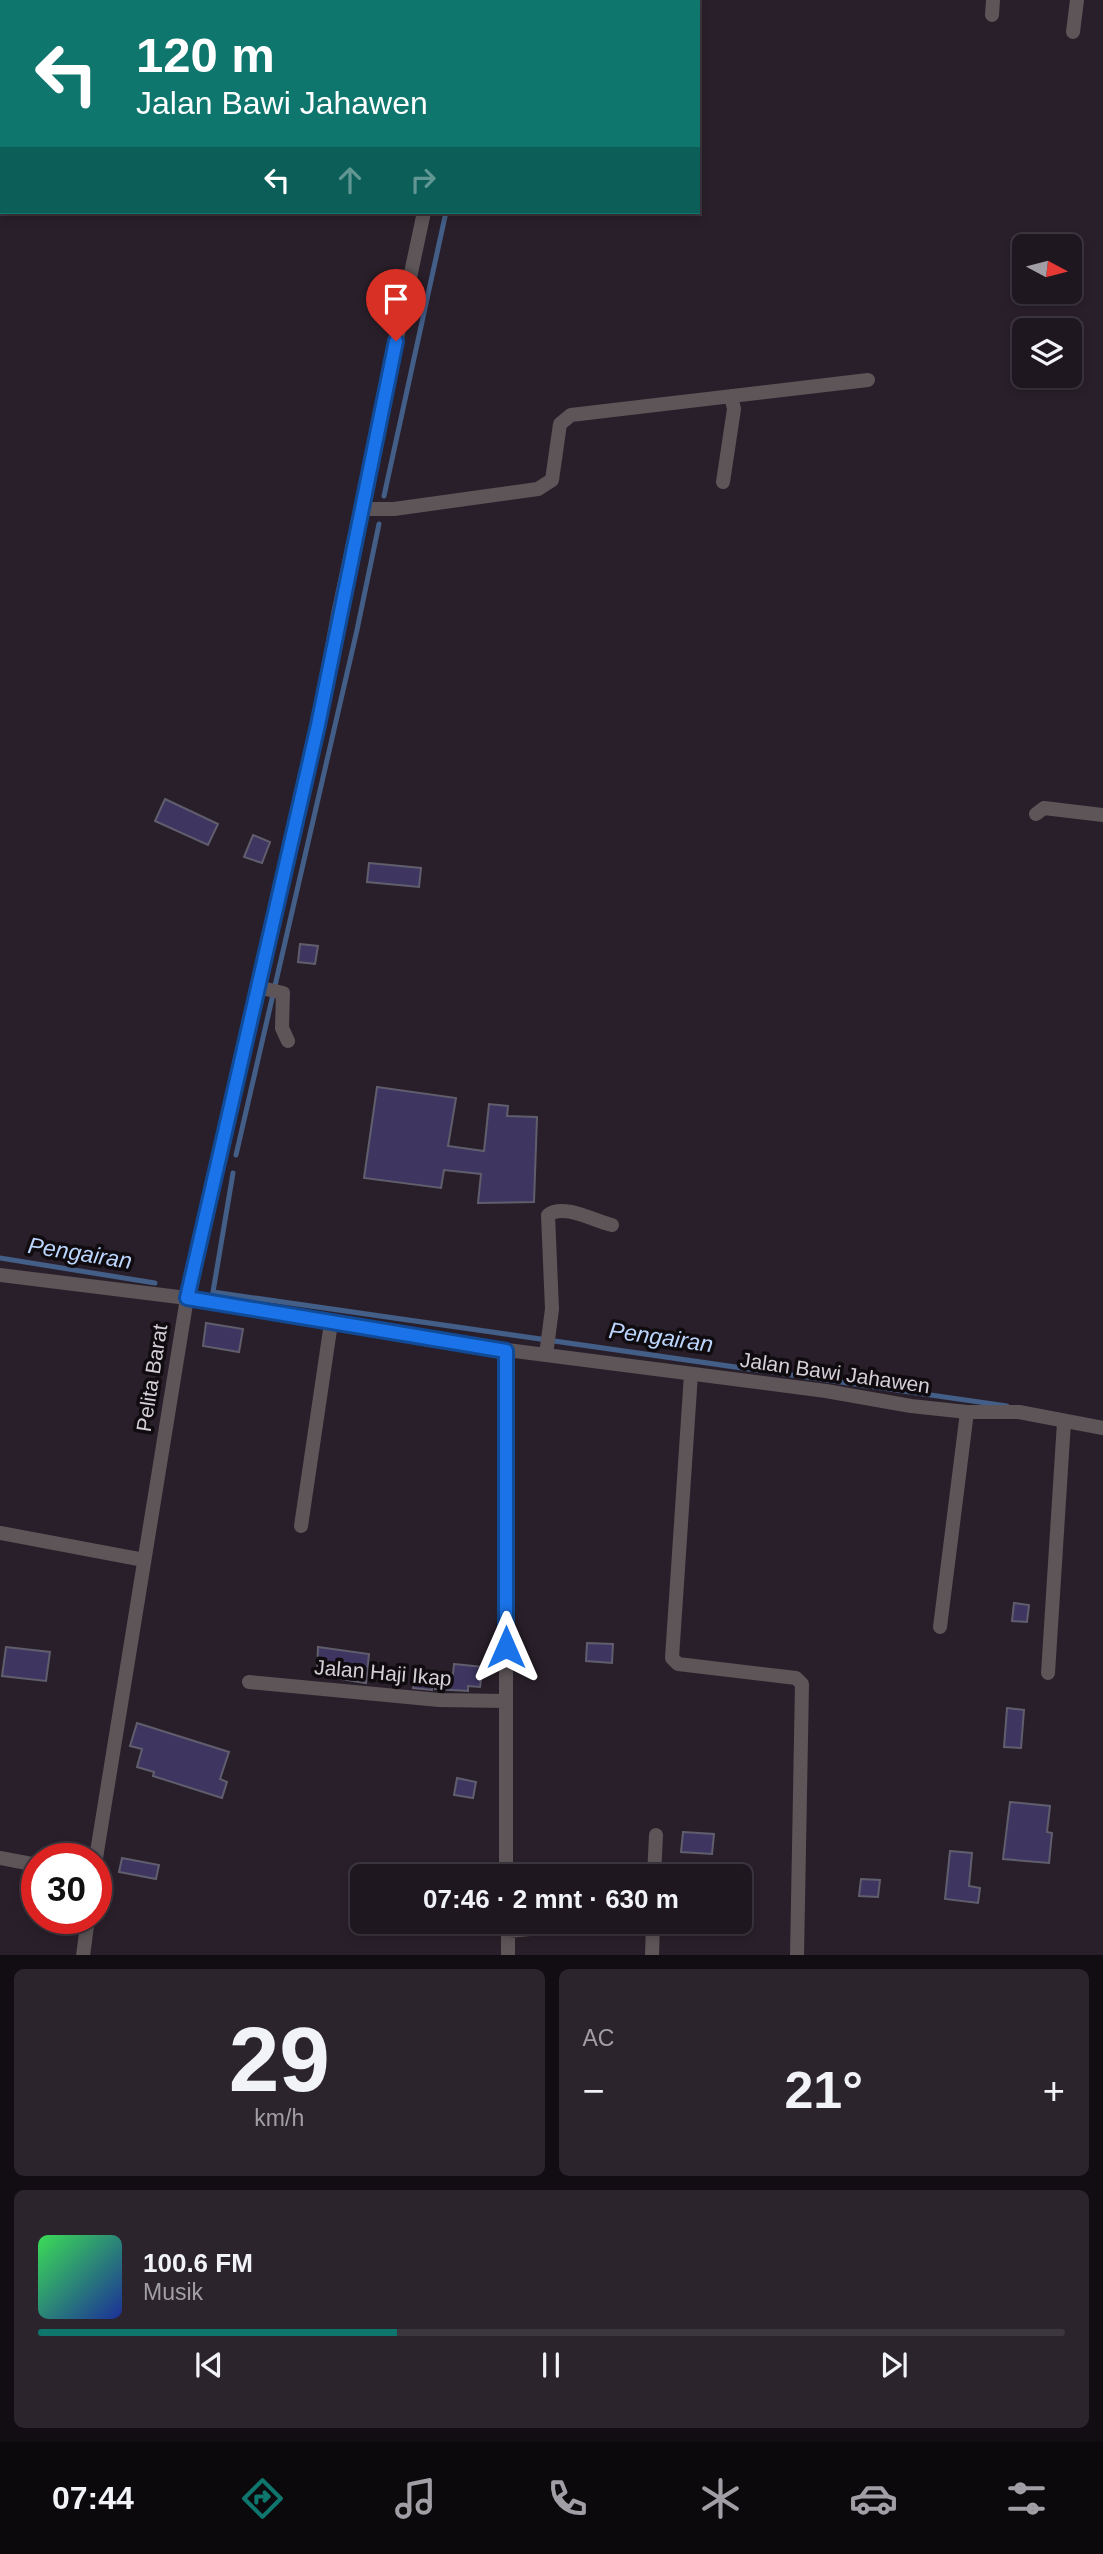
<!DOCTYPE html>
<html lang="id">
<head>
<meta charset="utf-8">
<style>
  body { margin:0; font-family:Helvetica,sans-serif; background:#2c242d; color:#f1f3f6; height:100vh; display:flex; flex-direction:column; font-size:26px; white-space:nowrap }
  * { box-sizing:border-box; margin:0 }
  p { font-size:23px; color:#a19fa5 }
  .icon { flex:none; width:38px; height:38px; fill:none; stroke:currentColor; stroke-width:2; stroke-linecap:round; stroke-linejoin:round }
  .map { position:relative; height:1955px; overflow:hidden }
  .sheet { display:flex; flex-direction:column; gap:14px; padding:14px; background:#110d12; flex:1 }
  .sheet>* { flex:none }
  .hud { position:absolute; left:0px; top:0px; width:700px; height:214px; box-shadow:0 4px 10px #0003,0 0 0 2px #3c363e; background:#0f766e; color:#fff; overflow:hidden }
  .needle { width:46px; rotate:97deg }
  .fabs { position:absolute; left:1012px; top:234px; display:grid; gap:14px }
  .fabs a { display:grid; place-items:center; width:70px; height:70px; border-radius:10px; background:#1f1720; box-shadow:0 4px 10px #0003,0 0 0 2px #3c363e; font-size:35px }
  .speed { position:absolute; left:21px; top:1843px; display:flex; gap:14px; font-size:35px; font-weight:700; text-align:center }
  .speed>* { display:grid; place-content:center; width:91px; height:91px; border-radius:50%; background:#1f1720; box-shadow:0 4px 10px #0003,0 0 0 2px #3c363e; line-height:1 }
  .speed .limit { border:10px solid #d22; background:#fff; color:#111 }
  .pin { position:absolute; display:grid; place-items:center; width:60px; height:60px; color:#fff; margin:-72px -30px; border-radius:50% 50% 50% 0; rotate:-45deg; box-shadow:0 0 7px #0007 }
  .pin .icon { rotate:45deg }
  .me { position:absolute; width:77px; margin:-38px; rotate:0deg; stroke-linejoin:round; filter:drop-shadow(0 0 5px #0008) }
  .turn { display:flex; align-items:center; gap:24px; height:147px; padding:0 21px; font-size:32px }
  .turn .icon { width:91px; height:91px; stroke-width:2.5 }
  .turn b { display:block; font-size:49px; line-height:60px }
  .lanes { display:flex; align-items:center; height:66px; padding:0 21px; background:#0003; justify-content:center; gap:35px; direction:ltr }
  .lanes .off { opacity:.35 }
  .big { font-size:52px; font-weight:700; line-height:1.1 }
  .sheet .card { flex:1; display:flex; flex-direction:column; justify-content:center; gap:10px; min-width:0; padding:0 24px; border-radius:10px; background:#2c242d }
  .sheet .dial { align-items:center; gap:0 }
  .dial b { font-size:91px; line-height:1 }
  .song { display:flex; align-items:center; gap:21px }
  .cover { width:84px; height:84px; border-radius:10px; background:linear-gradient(135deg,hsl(130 70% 55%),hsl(230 70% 35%)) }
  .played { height:7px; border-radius:4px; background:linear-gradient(90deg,#0f766e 35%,#3c363e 35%) }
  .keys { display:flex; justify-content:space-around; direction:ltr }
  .heat { display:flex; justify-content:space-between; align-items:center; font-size:38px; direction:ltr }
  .sheet .tiles { flex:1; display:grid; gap:14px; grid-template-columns:1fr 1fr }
  .card:last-child { grid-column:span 2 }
  .trip { position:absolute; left:350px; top:1864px; width:402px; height:70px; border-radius:10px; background:#1f1720; box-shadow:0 4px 10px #0003,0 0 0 2px #3c363e; font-weight:700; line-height:70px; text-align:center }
  .tabs { display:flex; height:112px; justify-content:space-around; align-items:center; background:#0c090d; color:#a19fa5 }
  .tabs .icon { width:49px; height:49px }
  .tabs .current { color:#0f766e }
  .tabs b { font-size:32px; color:#f1f3f6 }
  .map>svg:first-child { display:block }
</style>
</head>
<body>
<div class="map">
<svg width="1103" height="1956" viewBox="0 0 1103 1956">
  <rect width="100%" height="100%" fill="#291f2a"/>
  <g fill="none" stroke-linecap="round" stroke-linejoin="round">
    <path stroke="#435e87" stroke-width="5" d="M 486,2 L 486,0
      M 384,496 L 446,212
      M 236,1155 L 357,630 L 379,524
      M 233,1173 L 213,1292 L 1007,1406
      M 0,1258 L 155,1283"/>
  </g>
  <path fill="#3e3661" stroke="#605e6d" stroke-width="2" d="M 165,799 L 218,824 L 208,845 L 155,821 Z
    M 253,835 L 270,842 L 262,863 L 244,857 Z
    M 369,863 L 421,868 L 419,887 L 367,882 Z
    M 300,944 L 318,946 L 315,964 L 298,962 Z
    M 377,1087 L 456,1098 L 448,1146 L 484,1151 L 489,1104 L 508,1106 L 507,1116 L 537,1117 L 534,1202 L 478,1203 L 481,1174 L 444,1170 L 441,1188 L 364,1178 Z
    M 206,1323 L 243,1329 L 239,1352 L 203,1346 Z
    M 1014,1603 L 1029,1605 L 1027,1622 L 1012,1621 Z
    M 587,1643 L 613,1644 L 612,1663 L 586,1661 Z
    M 6,1647 L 50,1652 L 46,1681 L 2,1676 Z
    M 318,1647 L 369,1654 L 366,1683 L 317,1675 Z
    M 454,1664 L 483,1667 L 480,1687 L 468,1686 L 468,1691 L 435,1689 L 437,1672 L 453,1674 Z
    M 415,1677 L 433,1680 L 432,1690 L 413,1688 Z
    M 1007,1708 L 1024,1710 L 1021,1748 L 1004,1747 Z
    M 137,1723 L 229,1752 L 220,1779 L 227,1782 L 222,1798 L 153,1776 L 154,1772 L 137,1767 L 142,1749 L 130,1746 Z
    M 457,1778 L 476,1782 L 473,1798 L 454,1795 Z
    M 1010,1802 L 1050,1806 L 1047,1832 L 1052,1833 L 1049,1863 L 1003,1859 Z
    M 683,1832 L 714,1834 L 712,1854 L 681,1852 Z
    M 950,1851 L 972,1853 L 969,1886 L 980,1888 L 978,1903 L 945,1899 Z
    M 122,1858 L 159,1865 L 156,1879 L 119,1872 Z
    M 861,1879 L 880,1880 L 878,1897 L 859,1896 Z"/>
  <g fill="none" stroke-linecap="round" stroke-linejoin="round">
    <path stroke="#5d5558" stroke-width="14" d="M 469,2 L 470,0
      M 992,15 L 993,0
      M 1073,32 L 1077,0
      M 723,482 L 734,409 L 731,396
      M 360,509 L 394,509 L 538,489 L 552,480 L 560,424 L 571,415 L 868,380
      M 1036,814 L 1044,808 L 1103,815
      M 258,987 L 283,993 L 282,1028 L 288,1041
      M 0,1275 L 187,1298 L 437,1341 L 826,1391 L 911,1406 L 967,1412 L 1019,1412 L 1103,1428
      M 506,1351 L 506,1701
      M 546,1355 L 552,1309 L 548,1215 C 564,1203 594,1221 612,1225
      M 691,1374 L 672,1658 L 678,1664 L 796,1678 L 802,1684 L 797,1956
      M 301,1526 L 331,1323
      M 0,1533 L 144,1560
      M 940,1627 L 967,1412
      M 1048,1673 L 1064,1422
      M 249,1682 L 439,1700 L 506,1701 L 506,1876
      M 0,1858 L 37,1865
      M 96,1858 L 187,1298 L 318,725 L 338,614 L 424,212
      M 654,1876 L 656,1835
      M 508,1931 L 609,1922
      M 83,1956 L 88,1918
      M 508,1956 L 508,1923
      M 652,1956 L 653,1922"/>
  </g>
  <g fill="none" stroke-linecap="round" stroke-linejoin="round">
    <defs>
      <path id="route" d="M 396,341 L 318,725 L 187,1298 L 506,1351 L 506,1647"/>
    </defs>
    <use href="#route" stroke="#114b97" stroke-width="18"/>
    <use href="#route" stroke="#1a73e8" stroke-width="12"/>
  </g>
  <g text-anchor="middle" stroke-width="7" stroke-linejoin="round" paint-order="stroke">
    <g font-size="21" fill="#d5cfd6" stroke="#0f0b0f">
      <text transform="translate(835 1373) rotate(8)" y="7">Jalan Bawi Jahawen</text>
      <text transform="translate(152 1378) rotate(-81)" y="7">Pelita Barat</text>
      <text transform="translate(383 1673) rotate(5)" y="7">Jalan Haji Ikap</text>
    </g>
    <g font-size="23" font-style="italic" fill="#bcd6fe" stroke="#0f0b0f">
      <text transform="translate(80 1253) rotate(9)" y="8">Pengairan</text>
      <text transform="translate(661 1337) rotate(8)" y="8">Pengairan</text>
    </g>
  </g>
</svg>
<div class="fabs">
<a><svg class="needle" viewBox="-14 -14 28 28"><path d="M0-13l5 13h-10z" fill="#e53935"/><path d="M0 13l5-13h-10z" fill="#a19fa5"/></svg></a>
<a><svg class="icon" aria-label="layers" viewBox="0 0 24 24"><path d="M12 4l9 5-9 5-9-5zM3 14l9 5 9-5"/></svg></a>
</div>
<div class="speed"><div class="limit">30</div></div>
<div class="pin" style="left:396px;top:341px;background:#d93025"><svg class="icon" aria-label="arrive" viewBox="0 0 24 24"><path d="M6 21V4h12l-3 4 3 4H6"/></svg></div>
<svg class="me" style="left:506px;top:1647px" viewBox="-20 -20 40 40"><path d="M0-17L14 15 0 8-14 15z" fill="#1a73e8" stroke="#fff" stroke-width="4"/></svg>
<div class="trip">07:46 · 2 mnt · 630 m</div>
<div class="hud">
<div class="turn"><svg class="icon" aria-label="left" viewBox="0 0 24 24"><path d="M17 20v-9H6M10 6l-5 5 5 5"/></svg><div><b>120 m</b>Jalan Bawi Jahawen</div></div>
<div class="lanes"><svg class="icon" aria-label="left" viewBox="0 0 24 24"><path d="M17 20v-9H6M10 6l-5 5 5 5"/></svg><svg class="icon off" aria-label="ahead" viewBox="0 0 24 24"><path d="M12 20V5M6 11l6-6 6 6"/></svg><svg class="icon off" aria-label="right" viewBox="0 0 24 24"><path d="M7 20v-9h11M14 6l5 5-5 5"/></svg></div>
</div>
</div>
<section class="sheet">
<div class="tiles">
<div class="card dial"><b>29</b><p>km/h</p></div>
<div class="card"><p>AC</p>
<div class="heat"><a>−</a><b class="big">21°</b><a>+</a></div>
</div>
<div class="card">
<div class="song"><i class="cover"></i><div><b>100.6 FM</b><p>Musik</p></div></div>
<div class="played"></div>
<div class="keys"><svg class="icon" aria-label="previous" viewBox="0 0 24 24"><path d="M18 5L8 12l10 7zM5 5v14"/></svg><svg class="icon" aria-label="pause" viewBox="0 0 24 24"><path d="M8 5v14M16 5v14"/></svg><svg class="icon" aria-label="next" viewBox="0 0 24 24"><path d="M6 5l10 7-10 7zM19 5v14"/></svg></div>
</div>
</div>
</section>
<nav class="tabs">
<b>07:44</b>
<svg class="icon current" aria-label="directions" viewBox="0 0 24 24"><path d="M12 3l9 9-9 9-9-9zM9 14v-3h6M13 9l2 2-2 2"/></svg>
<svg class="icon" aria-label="music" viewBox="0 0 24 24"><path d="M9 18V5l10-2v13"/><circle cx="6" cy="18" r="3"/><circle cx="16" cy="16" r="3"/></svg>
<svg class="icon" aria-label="phone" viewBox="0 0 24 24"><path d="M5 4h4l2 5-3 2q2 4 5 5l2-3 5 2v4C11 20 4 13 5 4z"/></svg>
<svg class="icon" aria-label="climate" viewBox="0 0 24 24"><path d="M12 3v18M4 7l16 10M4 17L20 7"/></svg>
<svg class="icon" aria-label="car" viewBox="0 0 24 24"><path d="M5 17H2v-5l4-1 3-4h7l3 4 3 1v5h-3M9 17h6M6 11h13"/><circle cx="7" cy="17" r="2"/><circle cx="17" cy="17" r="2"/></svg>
<svg class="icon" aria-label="filters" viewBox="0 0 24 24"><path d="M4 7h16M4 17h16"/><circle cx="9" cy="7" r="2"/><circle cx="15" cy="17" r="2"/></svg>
</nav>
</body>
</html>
